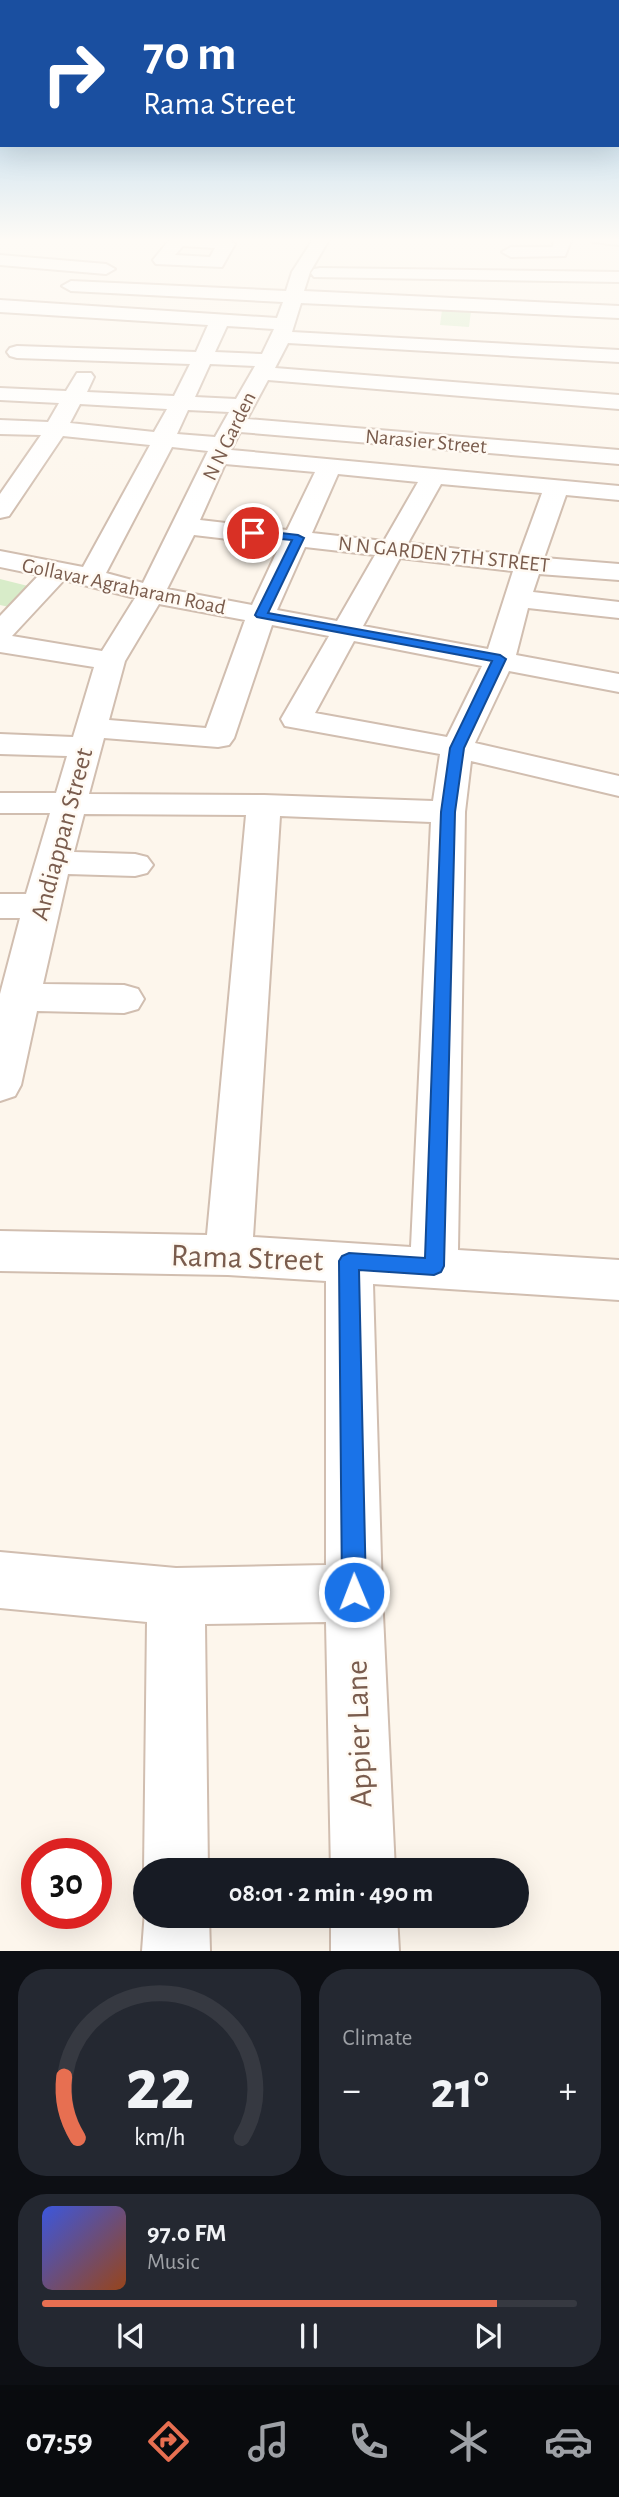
<!DOCTYPE html>
<html lang="en">
<head>
<meta charset="utf-8">
<style>
  body { margin:0; font-family:"Alegreya Sans",sans-serif; background:#242831; color:#f1f3f6; height:100vh; display:flex; flex-direction:column; font-size:26px; white-space:nowrap }
  * { box-sizing:border-box; margin:0 }
  p { font-size:23px; color:#9ea1a6 }
  .icon { flex:none; width:38px; height:38px; fill:none; stroke:currentColor; stroke-width:2; stroke-linecap:round; stroke-linejoin:round }
  .map { position:relative; height:1951px; overflow:hidden }
  .sheet { display:flex; flex-direction:column; gap:18px; padding:18px; background:#0d0f14; flex:1 }
  .sheet>* { flex:none }
  .top-card { position:absolute; left:0px; top:0px; width:620px; height:147px; box-shadow:0 7px 28px #0002; background:#1a4fa0; color:#fff; overflow:hidden }
  .speed { position:absolute; left:21px; top:1838px; display:flex; gap:14px; font-size:35px; font-weight:700; text-align:center }
  .speed>* { display:grid; place-content:center; width:91px; height:91px; border-radius:50%; background:#171b24; box-shadow:0 7px 28px #0002; line-height:1 }
  .speed .limit { border:10px solid #d22; background:#fff; color:#111 }
  .pin { position:absolute; display:grid; place-items:center; width:60px; height:60px; color:#fff; margin:-30px; border:4px solid #fff; border-radius:50%; box-shadow:0 2px 7px #0007 }
  .me { position:absolute; width:77px; margin:-38px; rotate:359deg; stroke-linejoin:round; filter:drop-shadow(0 0 5px #0008) }
  .turn { display:flex; align-items:center; gap:24px; height:147px; padding:0 28px; font-size:32px }
  .turn .icon { width:91px; height:91px; stroke-width:2.5 }
  .turn b { display:block; font-size:49px; line-height:60px }
  .big { font-size:52px; font-weight:700; line-height:1.1 }
  .sheet .tile { flex:1; display:flex; flex-direction:column; justify-content:center; gap:10px; min-width:0; padding:0 24px; border-radius:28px; background:#242831 }
  .sheet .dial { align-items:center; gap:0 }
  .dial svg { height:182px; overflow:visible; fill:none; stroke:#363941; stroke-width:7; stroke-linecap:round; text-anchor:middle }
  .dial text { fill:#f1f3f6; stroke:none }
  .song { display:flex; align-items:center; gap:21px }
  .cover { width:84px; height:84px; border-radius:10px; background:linear-gradient(135deg,hsl(230 70% 55%),hsl(20 70% 35%)) }
  .played { height:7px; border-radius:4px; background:linear-gradient(90deg,#e76f51 85%,#363941 85%) }
  .keys { display:flex; justify-content:space-around; direction:ltr }
  .heat { display:flex; justify-content:space-between; align-items:center; font-size:38px; direction:ltr }
  .sheet .tiles { flex:1; display:grid; gap:18px; grid-template-columns:1fr 1fr }
  .tile:last-child { grid-column:span 2 }
  .trip { position:absolute; left:133px; top:1858px; width:396px; height:70px; border-radius:35px; background:#171b24; box-shadow:0 7px 28px #0002; font-weight:700; line-height:70px; text-align:center }
  .menu { display:flex; height:112px; justify-content:space-around; align-items:center; background:#090b0e; color:#9ea1a6 }
  .menu .icon { width:49px; height:49px }
  .menu .selected { color:#e76f51 }
  .menu b { font-size:32px; color:#f1f3f6 }
  .map>svg:first-child { display:block }
</style>
</head>
<body>
<div class="map">
<svg width="619" height="1951" viewBox="0 0 619 1951">
  <rect width="100%" height="100%" fill="#fdf6ec"/>
  <path fill="#d8ecc9" d="M 442,310 L 471,311 L 469,327 L 440,325 Z
    M 0,579 L 32,587 L 9,607 L 0,605 Z"/>
  <g fill="none" stroke-linecap="round" stroke-linejoin="round">
    <defs>
      <path id="minor" d="M 171,238 L 226,239 L 235,244 L 222,267 L 156,264 L 153,260 ZM 183,246 L 215,248 L 210,257 L 175,255 Z
        M 314,238 L 330,238 L 310,272 L 304,291 L 619,306 L 619,318 L 301,303 L 292,332 L 619,350 L 619,362 L 288,343 L 275,368 L 619,395 L 619,409 L 268,380 L 247,419 L 619,450 L 619,464 L 240,432 L 231,450 L 619,486 L 619,500 L 566,495 L 544,558 L 619,564 L 619,580 L 539,574 L 533,592 L 619,602 L 619,618 L 528,608 L 516,655 L 619,674 L 619,692 L 509,671 L 475,743 L 619,776 L 619,796 L 471,761 L 465,812 L 458,1250 L 619,1260 L 619,1300 L 373,1284 L 382,1593 L 395,1871 L 331,1871 L 326,1622 L 205,1624 L 208,1871 L 145,1871 L 145,1875 L 144,1871 L 147,1622 L 0,1608 L 0,1552 L 176,1568 L 326,1565 L 326,1281 L 228,1275 L 0,1271 L 0,1231 L 207,1235 L 246,815 L 84,814 L 74,852 L 135,854 L 147,857 L 153,865 L 147,873 L 135,876 L 68,874 L 43,984 L 124,985 L 138,989 L 144,999 L 138,1009 L 124,1013 L 37,1011 L 21,1085 L 15,1096 L 0,1101 L 0,994 L 20,918 L 0,918 L 0,894 L 26,894 L 50,813 L 0,813 L 0,793 L 56,793 L 67,756 L 0,754 L 0,734 L 73,737 L 94,667 L 0,652 L 0,616 L 39,575 L 0,567 L 0,551 L 83,567 L 150,445 L 63,436 L 9,516 L 0,518 L 0,494 L 41,435 L 0,434 L 0,420 L 48,422 L 59,403 L 0,400 L 0,388 L 66,391 L 77,373 L 91,373 L 94,377 L 87,392 L 174,396 L 190,364 L 17,358 L 10,356 L 7,352 L 10,348 L 17,346 L 196,352 L 208,325 L 0,312 L 0,300 L 277,318 L 283,302 L 71,291 L 62,286 L 71,281 L 286,291 L 292,272 ZM 227,326 L 274,329 L 262,354 L 215,352 ZM 210,364 L 255,366 L 236,399 L 195,397 ZM 80,404 L 167,409 L 154,432 L 70,423 ZM 188,410 L 229,412 L 215,437 L 177,434 ZM 172,447 L 208,451 L 143,583 L 106,573 ZM 225,464 L 315,472 L 287,530 L 200,520 ZM 338,474 L 418,482 L 384,541 L 312,533 ZM 441,484 L 542,493 L 519,556 L 408,543 ZM 194,535 L 280,545 L 252,605 L 167,589 ZM 305,547 L 375,555 L 337,621 L 277,610 ZM 400,558 L 513,571 L 488,649 L 363,626 ZM 64,580 L 135,598 L 102,651 L 12,636 ZM 159,604 L 245,620 L 206,728 L 109,720 L 125,661 ZM 272,625 L 329,636 L 281,719 L 285,726 L 440,754 L 433,801 L 264,795 L 89,794 L 104,738 L 218,747 L 229,745 L 234,738 ZM 354,641 L 482,666 L 447,737 L 315,713 ZM 280,816 L 431,822 L 411,1247 L 253,1237 Z
        M 556,238 L 572,238 L 565,256 L 511,257 L 502,252 L 511,247 L 552,247 Z
        M 591,238 L 619,238 L 619,245 L 593,242 Z
        M 0,255 L 106,264 L 115,269 L 106,274 L 0,265 Z
        M 320,268 L 619,272 L 619,282 L 314,277 L 311,273 L 314,269 Z
        M 145,1911 L 145,1916 L 209,1916 L 210,1951 L 142,1951 Z
        M 331,1916 L 397,1916 L 399,1951 L 331,1951 Z"/>
    </defs>
    <use href="#minor" stroke="#d1beb0" stroke-width="4"/>
    <use href="#minor" fill="#fff" fill-rule="evenodd"/>
  </g>
  <linearGradient id="sky" x2="0" y2="1"><stop stop-color="#97c7e8"/><stop offset="0.47" stop-color="#fefbf6"/><stop offset="1" stop-color="#fefbf6" stop-opacity="0"/></linearGradient>
  <rect width="619" height="511" fill="url(#sky)"/>
  <path fill="#1a73e8" stroke="#114b97" stroke-width="2" d="M 253,530 L 298,535 L 304,538 L 268,613 L 500,655 L 506,659 L 464,748 L 455,812 L 444,1266 L 441,1272 L 434,1275 L 359,1270 L 366,1592 L 362,1601 L 354,1604 L 346,1601 L 342,1592 L 339,1261 L 342,1256 L 349,1253 L 425,1258 L 441,812 L 450,748 L 492,661 L 257,617 L 255,615 L 292,540 L 249,536 L 248,533 Z"/>
  <g text-anchor="middle" stroke-width="5" stroke-linejoin="round" paint-order="stroke">
    <g font-size="21" fill="#7a5c4d" stroke="#fffaf3">
      <text transform="translate(229 436) rotate(-64)" y="7">N N Garden</text>
      <text transform="translate(426 441) rotate(5)" y="7">Narasier Street</text>
      <text transform="translate(444 554) rotate(6)" y="7">N N GARDEN 7TH STREET</text>
      <text transform="translate(124 586) rotate(12)" y="7">Gollavar Agraharam Road</text>
    </g>
    <g font-size="26" fill="#7a5c4d" stroke="#fffaf3">
      <text transform="translate(61 834) rotate(-75)" y="9">Andiappan Street</text>
    </g>
    <g font-size="32" fill="#7a5c4d" stroke="#fffaf3">
      <text transform="translate(247 1257) rotate(2)" y="11">Rama Street</text>
      <text transform="translate(358 1734) rotate(-92)" y="11">Appier Lane</text>
    </g>
  </g>
</svg>
<div class="speed"><div class="limit">30</div></div>
<div class="pin" style="left:253px;top:533px;background:#d93025"><svg class="icon" aria-label="arrive" viewBox="0 0 24 24"><path d="M6 21V4h12l-3 4 3 4H6"/></svg></div>
<svg class="me" style="left:354px;top:1592px" viewBox="-20 -20 40 40"><circle r="17" fill="#1a73e8" stroke="#fff" stroke-width="3"/><path d="M0-11L8 9 0 5-8 9z" fill="#fff"/></svg>
<div class="trip">08:01 · 2 min · 490 m</div>
<div class="top-card">
<div class="turn"><svg class="icon" aria-label="right" viewBox="0 0 24 24"><path d="M7 20v-9h11M14 6l5 5-5 5"/></svg><div><b>70 m</b>Rama Street</div></div>
</div>
</div>
<section class="sheet">
<div class="tiles">
<div class="tile dial"><svg viewBox="0 0 100 80">
<path d="M14 69A42 42 0 1 1 86 69"/>
<path d="M14 69A42 42 0 0 1 8 42" stroke="#e76f51"/>
<text x="50" y="56" font-size="32" font-weight="700">22</text>
<text x="50" y="72" font-size="11">km/h</text>
</svg></div>
<div class="tile"><p>Climate</p>
<div class="heat"><a>−</a><b class="big">21°</b><a>+</a></div>
</div>
<div class="tile">
<div class="song"><i class="cover"></i><div><b>97.0 FM</b><p>Music</p></div></div>
<div class="played"></div>
<div class="keys"><svg class="icon" aria-label="previous" viewBox="0 0 24 24"><path d="M18 5L8 12l10 7zM5 5v14"/></svg><svg class="icon" aria-label="pause" viewBox="0 0 24 24"><path d="M8 5v14M16 5v14"/></svg><svg class="icon" aria-label="next" viewBox="0 0 24 24"><path d="M6 5l10 7-10 7zM19 5v14"/></svg></div>
</div>
</div>
</section>
<nav class="menu">
<b>07:59</b>
<svg class="icon selected" aria-label="directions" viewBox="0 0 24 24"><path d="M12 3l9 9-9 9-9-9zM9 14v-3h6M13 9l2 2-2 2"/></svg>
<svg class="icon" aria-label="music" viewBox="0 0 24 24"><path d="M9 18V5l10-2v13"/><circle cx="6" cy="18" r="3"/><circle cx="16" cy="16" r="3"/></svg>
<svg class="icon" aria-label="phone" viewBox="0 0 24 24"><path d="M5 4h4l2 5-3 2q2 4 5 5l2-3 5 2v4C11 20 4 13 5 4z"/></svg>
<svg class="icon" aria-label="climate" viewBox="0 0 24 24"><path d="M12 3v18M4 7l16 10M4 17L20 7"/></svg>
<svg class="icon" aria-label="car" viewBox="0 0 24 24"><path d="M5 17H2v-5l4-1 3-4h7l3 4 3 1v5h-3M9 17h6M6 11h13"/><circle cx="7" cy="17" r="2"/><circle cx="17" cy="17" r="2"/></svg>
</nav>
</body>
</html>
